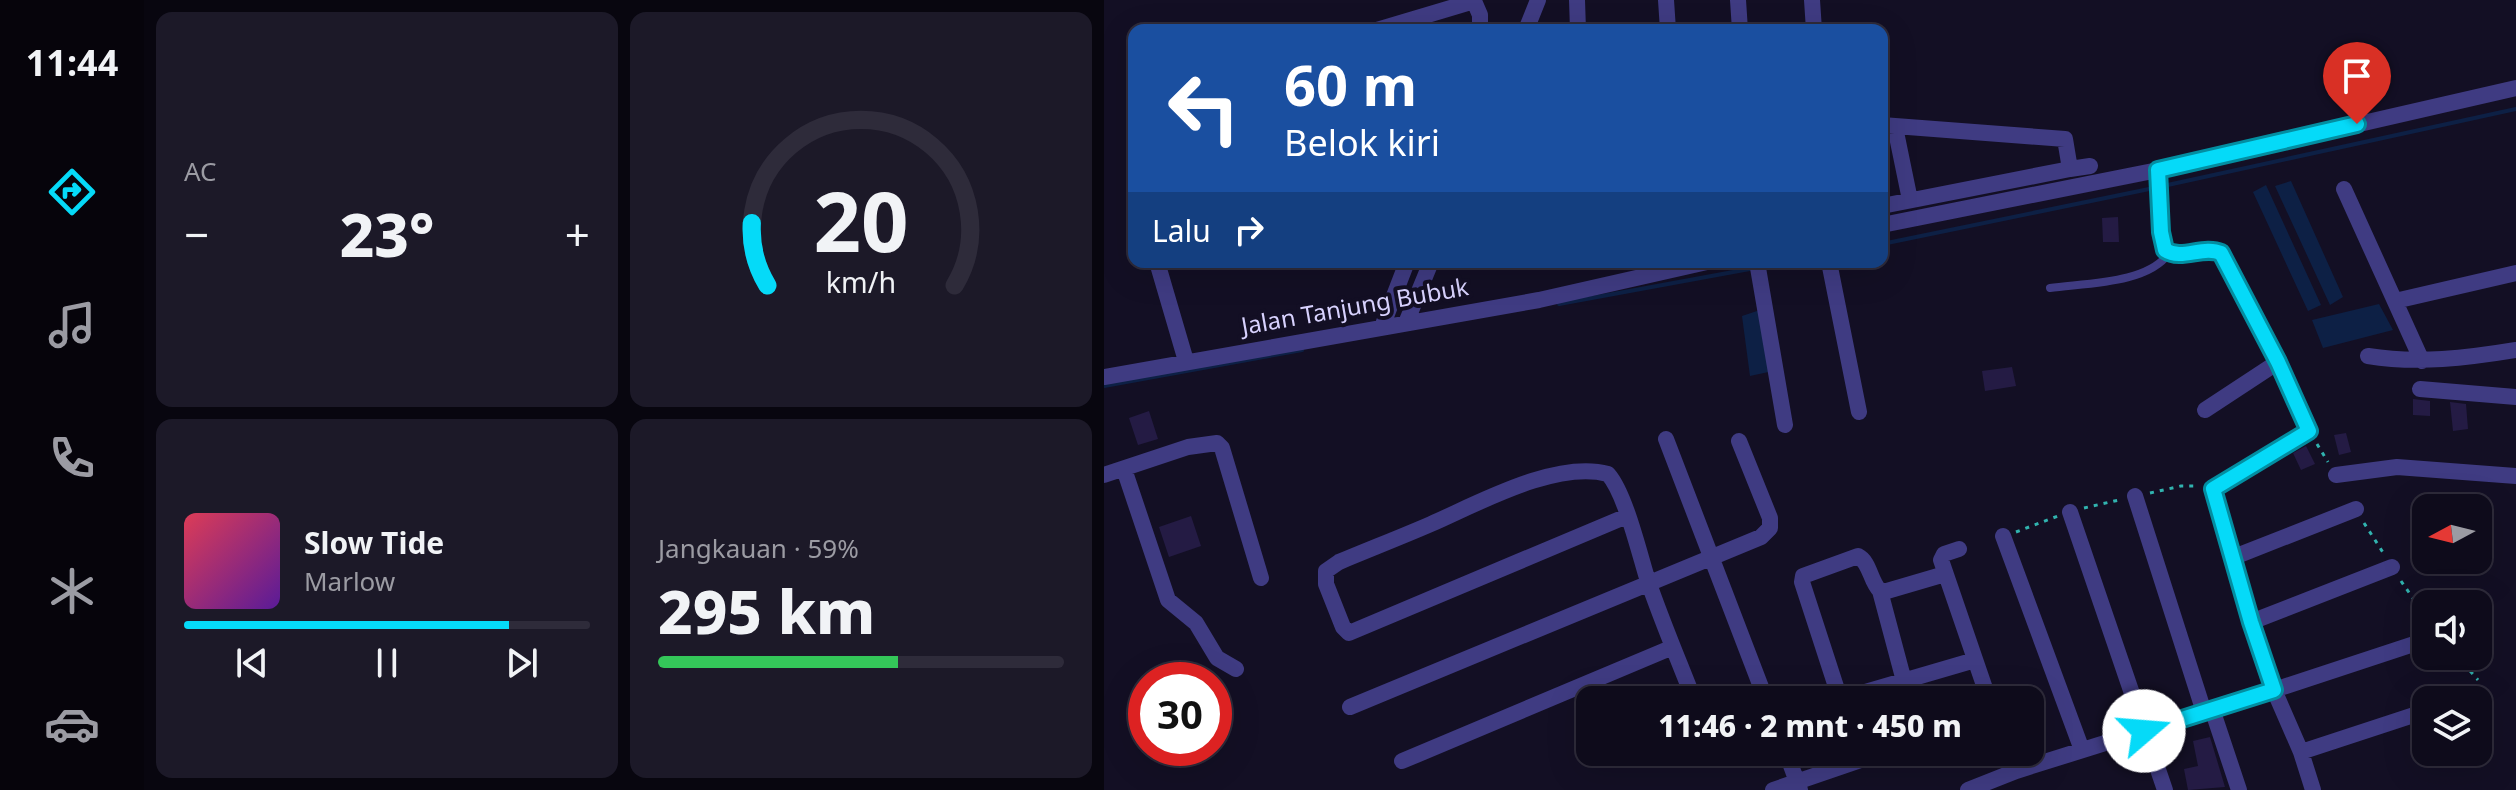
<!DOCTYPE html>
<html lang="id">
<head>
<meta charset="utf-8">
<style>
  body { margin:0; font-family:"Noto Sans",sans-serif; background:#1c1928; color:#f1f3f6; height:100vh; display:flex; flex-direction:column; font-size:30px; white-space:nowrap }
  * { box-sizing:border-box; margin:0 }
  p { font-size:26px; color:#9b9ba3 }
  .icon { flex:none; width:44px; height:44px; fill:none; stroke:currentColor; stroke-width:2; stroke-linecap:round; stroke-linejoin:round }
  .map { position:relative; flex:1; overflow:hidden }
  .drawer { display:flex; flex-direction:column; gap:12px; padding:12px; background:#08060f; width:960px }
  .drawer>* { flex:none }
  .top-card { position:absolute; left:24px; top:24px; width:760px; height:244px; border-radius:16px; box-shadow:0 8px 32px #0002,0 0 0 2px #2e2b3a; background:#1a4fa0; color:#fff; overflow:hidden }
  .needle { width:52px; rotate:263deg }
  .fabs { position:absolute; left:1308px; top:494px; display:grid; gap:16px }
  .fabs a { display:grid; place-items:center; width:80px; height:80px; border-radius:16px; background:#0e0b1b; box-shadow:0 8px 32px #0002,0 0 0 2px #2e2b3a; font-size:40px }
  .speed { position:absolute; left:24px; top:662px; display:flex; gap:16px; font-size:40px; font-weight:700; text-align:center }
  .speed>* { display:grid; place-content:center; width:104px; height:104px; border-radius:50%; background:#0e0b1b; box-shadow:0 8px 32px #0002,0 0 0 2px #2e2b3a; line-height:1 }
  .speed .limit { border:12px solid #d22; background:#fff; color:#111 }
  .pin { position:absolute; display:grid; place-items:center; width:68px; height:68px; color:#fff; margin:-82px -34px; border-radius:50% 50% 50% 0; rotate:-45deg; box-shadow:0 0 8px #0007 }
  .pin .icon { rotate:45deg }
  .me { position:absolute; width:88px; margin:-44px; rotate:72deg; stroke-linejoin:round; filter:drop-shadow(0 0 6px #0008) }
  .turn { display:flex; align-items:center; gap:28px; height:168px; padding:0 24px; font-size:36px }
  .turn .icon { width:104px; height:104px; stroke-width:2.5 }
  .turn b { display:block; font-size:56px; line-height:68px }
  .then { display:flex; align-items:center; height:76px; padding:0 24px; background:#0003; gap:16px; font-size:30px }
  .big { font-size:60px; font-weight:800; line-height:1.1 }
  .drawer .tile { flex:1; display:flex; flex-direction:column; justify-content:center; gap:12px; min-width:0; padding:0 28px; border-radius:16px; background:#1c1928 }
  .drawer .dial { align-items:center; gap:0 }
  .dial svg { height:208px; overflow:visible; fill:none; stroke:#2e2b3a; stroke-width:7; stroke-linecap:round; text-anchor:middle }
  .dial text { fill:#f1f3f6; stroke:none }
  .song { display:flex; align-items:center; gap:24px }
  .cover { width:96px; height:96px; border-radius:12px; background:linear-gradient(135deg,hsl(350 70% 55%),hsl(270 70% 35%)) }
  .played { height:8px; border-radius:4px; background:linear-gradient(90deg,#05daf8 80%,#2e2b3a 80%) }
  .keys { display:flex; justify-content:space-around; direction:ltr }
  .heat { display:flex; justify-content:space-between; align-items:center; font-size:44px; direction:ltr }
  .charge { height:12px; border-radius:6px; background:linear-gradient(90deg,#34c759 59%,#2e2b3a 0) }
  .drawer .tiles { flex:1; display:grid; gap:12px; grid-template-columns:repeat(2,1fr) }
  .trip { position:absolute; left:472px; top:686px; width:468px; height:80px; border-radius:16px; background:#0e0b1b; box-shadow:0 8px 32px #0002,0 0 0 2px #2e2b3a; font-weight:800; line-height:80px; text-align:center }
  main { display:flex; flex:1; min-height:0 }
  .menu { display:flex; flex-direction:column; width:144px; justify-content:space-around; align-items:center; background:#06040b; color:#9b9ba3 }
  .menu .icon { width:56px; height:56px }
  .menu .current { color:#05daf8 }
  .menu b { font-size:36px; color:#f1f3f6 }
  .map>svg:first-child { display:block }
</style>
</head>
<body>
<main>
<nav class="menu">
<b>11:44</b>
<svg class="icon current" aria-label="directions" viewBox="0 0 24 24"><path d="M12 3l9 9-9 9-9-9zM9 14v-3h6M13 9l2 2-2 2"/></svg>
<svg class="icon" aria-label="music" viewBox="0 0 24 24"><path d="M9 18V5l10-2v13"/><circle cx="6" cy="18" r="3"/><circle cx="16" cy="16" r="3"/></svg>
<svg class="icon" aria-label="phone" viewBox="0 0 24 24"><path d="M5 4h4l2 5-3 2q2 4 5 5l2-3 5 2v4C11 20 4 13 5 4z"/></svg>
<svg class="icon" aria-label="climate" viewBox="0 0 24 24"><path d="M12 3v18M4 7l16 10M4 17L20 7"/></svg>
<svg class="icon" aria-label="car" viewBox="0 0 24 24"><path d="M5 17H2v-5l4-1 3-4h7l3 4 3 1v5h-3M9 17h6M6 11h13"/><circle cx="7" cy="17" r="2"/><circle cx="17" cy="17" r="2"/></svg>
</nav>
<section class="drawer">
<div class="tiles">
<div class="tile"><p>AC</p>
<div class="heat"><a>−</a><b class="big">23°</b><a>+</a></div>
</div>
<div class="tile dial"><svg viewBox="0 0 100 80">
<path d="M14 69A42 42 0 1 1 86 69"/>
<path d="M14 69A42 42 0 0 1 8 45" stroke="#05daf8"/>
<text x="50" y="56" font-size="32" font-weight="700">20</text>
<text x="50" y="72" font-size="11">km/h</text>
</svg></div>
<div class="tile">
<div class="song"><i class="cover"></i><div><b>Slow Tide</b><p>Marlow</p></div></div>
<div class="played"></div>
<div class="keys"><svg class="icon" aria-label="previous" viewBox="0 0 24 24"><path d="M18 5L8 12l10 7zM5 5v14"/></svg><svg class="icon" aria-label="pause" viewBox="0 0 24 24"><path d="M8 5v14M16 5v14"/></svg><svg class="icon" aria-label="next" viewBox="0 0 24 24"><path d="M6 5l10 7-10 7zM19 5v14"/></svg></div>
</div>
<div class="tile"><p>Jangkauan · 59%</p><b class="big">295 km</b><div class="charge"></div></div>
</div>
</section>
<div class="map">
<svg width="1412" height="790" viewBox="0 0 1412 790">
  <rect width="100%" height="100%" fill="#130f24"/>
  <path fill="#0d2045" d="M 1187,181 L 1239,297 L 1226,305 L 1171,186 Z
    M 1162,185 L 1217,305 L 1204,311 L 1149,192 Z
    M 1275,304 L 1289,330 L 1219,348 L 1208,320 Z
    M 659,309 L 669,371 L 646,376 L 638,316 Z"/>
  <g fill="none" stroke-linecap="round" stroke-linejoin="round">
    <path stroke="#0d2045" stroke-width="4" d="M 1059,186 L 1412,109
      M 778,244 L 1050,188
      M 660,266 L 683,262
      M 455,304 L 651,268
      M 0,386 L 198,350"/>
  </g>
  <path fill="#241b44" d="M 1014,217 L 1015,242 L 999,242 L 998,218 Z
    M 908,367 L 912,386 L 881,391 L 878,371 Z
    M 1309,399 L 1326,401 L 1326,416 L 1309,415 Z
    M 1346,402 L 1362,404 L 1364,429 L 1349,431 Z
    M 45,411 L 54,439 L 34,445 L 25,418 Z
    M 1242,433 L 1247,452 L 1235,455 L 1230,435 Z
    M 1202,446 L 1211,464 L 1197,470 L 1189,453 Z
    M 87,516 L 97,546 L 65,557 L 55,527 Z
    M 1106,737 L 1121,787 L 1084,790 L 1080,769 L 1094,766 L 1089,741 Z"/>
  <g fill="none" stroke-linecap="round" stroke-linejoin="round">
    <path stroke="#31b3af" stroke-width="3" stroke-dasharray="4 6" stroke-linecap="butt" d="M 1213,444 L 1224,462
      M 1046,493 L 1077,486 L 1094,486
      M 980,508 L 1015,500
      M 1260,523 L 1280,554
      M 912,532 L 954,516
      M 1297,581 L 1322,617
      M 1353,656 L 1374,680"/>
    <path stroke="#3f3b82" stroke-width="8" d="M 946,288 C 981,283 1044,284 1065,253"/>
    <path stroke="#3f3b82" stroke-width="16" d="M 473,0 L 474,30
      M 562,0 L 564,30
      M 634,0 L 636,30
      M 708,0 L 710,30
      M 273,30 L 370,1 L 376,15 L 376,30
      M 422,30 L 434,0
      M 778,125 L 961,139 L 966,169 L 778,206
      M 791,127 L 806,200
      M 966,169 L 986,166
      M 1054,170 L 1057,232 L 1061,250 C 1077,261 1099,245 1117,253 L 1174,362 L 1205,431 L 1109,489 L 1147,622 L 1170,690 L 1322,640
      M 1240,189 L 1318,361
      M 778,225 L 1054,170 L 1412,88
      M 53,262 L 82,361
      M 653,262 L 681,425
      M 725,262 L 755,412
      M 1291,301 L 1412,273
      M 302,323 L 327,262
      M 278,327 L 303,262
      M 1264,356 C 1313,364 1364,358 1412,350
      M 0,377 L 435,300 L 603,262
      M 1316,389 L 1412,397
      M 1101,410 L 1174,362
      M 562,439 L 662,700
      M 20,469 L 64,600 L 92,623 L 113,658 L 132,669
      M 0,475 L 84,447 L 113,443 L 118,448 L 157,578
      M 1232,475 L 1293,467 L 1412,476
      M 1031,496 L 1100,712
      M 966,512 L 1061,790
      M 523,516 L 245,633 L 239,627 L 222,584 L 222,571 L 235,562 C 266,549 297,537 327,524 C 375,503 452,460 504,474 C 521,493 535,552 543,578 C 557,619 574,659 590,700
      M 899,536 L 978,750
      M 855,549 L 840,554 L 837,560 L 885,700
      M 1130,557 L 1252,509
      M 776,591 L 800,681
      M 1147,622 L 1288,567
      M 736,699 L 698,582 L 699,576 L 754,556 C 766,562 766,581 776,591 L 783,591 L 841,574
      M 734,700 L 871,660
      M 1354,700 L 1368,695
      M 246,707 L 657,537 L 666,528 L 666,518 L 635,441
      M 1108,709 L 1135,790
      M 682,752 L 696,790
      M 904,752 L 912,771
      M 1197,752 L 1322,711
      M 558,753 L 562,752
      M 298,761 L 569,647
      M 669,790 L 780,752
      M 864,790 L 912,771 L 1170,690 L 1197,752 L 1209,790"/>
  </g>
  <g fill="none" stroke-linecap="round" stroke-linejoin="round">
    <defs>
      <path id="route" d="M 1040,731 L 1170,690 L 1147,622 L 1109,489 L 1205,431 L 1174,362 L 1117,253 C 1099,245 1078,261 1061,250 L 1057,232 L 1054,170 L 1253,124"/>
    </defs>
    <use href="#route" stroke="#038ea1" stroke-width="20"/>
    <use href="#route" stroke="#05daf8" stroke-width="14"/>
  </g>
  <g text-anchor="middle" stroke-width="8" stroke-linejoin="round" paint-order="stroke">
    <g font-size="24" fill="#d8d2fe" stroke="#130f24">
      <text transform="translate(251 307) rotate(-10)" y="8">Jalan Tanjung Bubuk</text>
    </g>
  </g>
</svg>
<div class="fabs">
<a><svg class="needle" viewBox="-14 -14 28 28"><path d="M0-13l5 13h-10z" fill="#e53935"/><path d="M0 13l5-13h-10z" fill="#9b9ba3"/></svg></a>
<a><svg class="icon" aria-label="sound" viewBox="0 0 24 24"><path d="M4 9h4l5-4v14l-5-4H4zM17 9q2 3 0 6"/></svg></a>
<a><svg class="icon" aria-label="layers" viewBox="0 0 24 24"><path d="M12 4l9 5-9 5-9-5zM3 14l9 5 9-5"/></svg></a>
</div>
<div class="speed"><div class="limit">30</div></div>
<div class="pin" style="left:1253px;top:124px;background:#d93025"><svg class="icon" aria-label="arrive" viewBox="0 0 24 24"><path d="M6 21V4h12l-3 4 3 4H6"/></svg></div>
<svg class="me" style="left:1040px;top:731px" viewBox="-20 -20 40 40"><circle r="19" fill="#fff"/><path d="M0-13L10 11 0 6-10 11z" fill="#05daf8"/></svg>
<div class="trip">11:46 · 2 mnt · 450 m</div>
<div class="top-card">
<div class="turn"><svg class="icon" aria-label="left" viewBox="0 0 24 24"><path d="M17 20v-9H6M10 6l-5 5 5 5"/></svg><div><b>60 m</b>Belok kiri</div></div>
<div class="then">Lalu<svg class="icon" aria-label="right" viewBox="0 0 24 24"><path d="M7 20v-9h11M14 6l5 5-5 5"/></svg></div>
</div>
</div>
</main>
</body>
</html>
